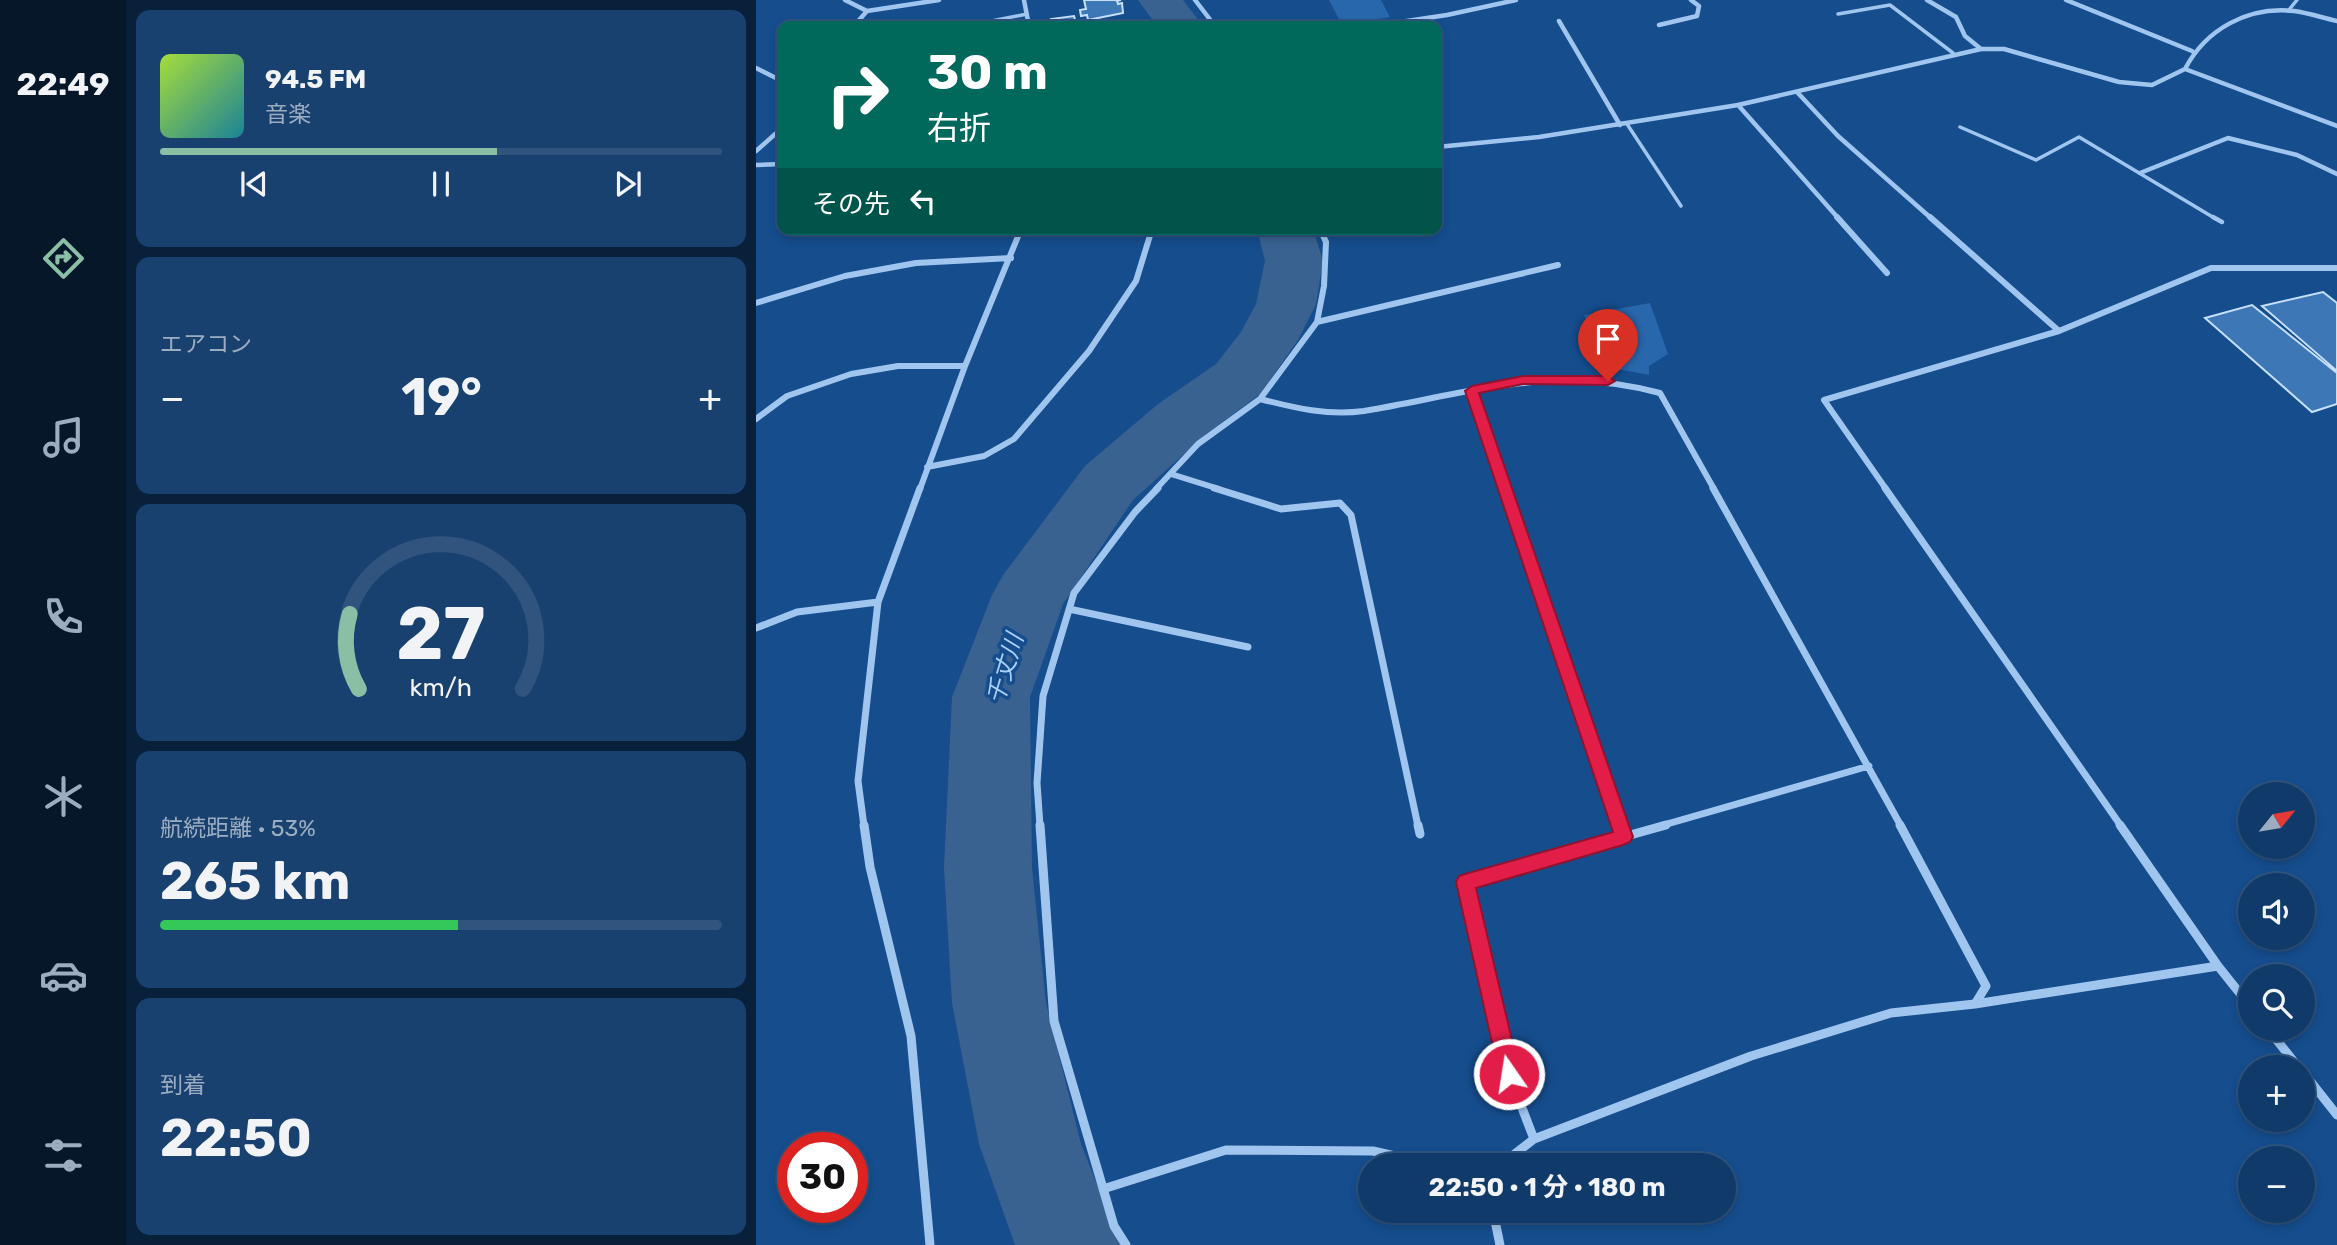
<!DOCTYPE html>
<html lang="ja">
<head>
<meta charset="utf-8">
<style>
  body { margin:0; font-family:Rubik,"Noto Sans JP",sans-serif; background:#194170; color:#f1f3f6; height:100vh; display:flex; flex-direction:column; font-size:26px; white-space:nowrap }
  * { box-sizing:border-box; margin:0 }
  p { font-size:23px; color:#9cadc1 }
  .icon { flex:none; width:38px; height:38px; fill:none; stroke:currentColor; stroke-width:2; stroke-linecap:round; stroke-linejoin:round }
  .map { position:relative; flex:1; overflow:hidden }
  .sheet { display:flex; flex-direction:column; gap:10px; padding:10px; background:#09203a; width:630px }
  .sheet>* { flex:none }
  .hud { position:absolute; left:21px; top:21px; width:665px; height:214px; border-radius:14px; box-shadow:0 4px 10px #0003,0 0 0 2px #30547e; background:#00695c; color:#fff; overflow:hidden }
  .needle { width:46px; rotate:60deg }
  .buttons { position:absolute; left:1482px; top:782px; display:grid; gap:14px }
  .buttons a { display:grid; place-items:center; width:77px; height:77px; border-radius:50%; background:#103a6a; box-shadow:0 4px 10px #0003,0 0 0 2px #30547e; font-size:35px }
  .speed { position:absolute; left:21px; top:1132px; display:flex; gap:14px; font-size:35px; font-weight:700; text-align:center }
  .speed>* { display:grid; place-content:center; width:91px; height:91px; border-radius:50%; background:#103a6a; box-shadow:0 4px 10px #0003,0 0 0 2px #30547e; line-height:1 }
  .speed .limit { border:10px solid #d22; background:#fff; color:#111 }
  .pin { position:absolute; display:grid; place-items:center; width:60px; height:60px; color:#fff; margin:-72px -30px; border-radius:50% 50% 50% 0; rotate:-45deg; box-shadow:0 0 7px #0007 }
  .pin .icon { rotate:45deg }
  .me { position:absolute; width:77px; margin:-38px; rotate:347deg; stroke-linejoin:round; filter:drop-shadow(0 0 5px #0008) }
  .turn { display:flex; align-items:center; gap:24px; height:147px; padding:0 35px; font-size:32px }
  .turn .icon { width:91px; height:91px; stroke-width:2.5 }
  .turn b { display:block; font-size:49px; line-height:60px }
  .then { display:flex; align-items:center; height:66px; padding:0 35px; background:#0003; gap:14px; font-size:26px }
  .big { font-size:52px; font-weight:700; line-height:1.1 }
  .sheet .card { flex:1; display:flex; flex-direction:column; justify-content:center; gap:10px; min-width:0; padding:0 24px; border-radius:14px; background:#194170 }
  .sheet .dial { align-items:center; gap:0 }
  .dial svg { height:182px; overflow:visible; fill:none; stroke:#30547e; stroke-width:7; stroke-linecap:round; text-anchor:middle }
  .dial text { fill:#f1f3f6; stroke:none }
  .song { display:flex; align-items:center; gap:21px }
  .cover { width:84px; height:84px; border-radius:10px; background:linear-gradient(135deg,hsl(80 70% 55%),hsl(190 70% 35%)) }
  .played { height:7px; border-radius:4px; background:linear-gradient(90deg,#8abfa5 60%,#30547e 60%) }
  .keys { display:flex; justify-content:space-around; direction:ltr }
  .heat { display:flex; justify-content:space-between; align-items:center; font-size:38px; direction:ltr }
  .charge { height:10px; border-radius:5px; background:linear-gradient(90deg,#34c759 53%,#30547e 0) }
  .trip { position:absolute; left:602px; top:1153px; width:378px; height:70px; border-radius:35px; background:#103a6a; box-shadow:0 4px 10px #0003,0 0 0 2px #30547e; font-weight:700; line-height:70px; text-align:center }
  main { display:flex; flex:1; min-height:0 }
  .tab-bar { display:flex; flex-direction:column; width:126px; justify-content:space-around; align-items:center; background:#06172a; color:#9cadc1 }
  .tab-bar .icon { width:49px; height:49px }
  .tab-bar .selected { color:#8abfa5 }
  .tab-bar b { font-size:32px; color:#f1f3f6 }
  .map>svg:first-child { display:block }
</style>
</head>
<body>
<main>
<nav class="tab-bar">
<b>22:49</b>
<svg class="icon selected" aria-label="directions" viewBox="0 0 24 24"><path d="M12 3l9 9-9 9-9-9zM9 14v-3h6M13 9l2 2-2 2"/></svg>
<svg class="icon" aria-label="music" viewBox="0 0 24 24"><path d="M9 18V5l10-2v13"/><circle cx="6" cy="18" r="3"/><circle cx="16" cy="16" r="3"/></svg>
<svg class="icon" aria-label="phone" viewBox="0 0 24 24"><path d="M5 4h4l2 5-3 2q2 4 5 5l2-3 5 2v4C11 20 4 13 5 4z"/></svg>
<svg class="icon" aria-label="climate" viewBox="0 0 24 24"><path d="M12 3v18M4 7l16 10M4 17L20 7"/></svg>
<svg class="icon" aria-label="car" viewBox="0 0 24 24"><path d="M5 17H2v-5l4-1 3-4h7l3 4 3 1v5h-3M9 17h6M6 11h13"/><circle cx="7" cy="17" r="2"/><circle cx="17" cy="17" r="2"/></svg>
<svg class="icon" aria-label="filters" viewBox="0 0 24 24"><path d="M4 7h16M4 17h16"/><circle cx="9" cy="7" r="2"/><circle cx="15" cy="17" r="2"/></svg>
</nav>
<section class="sheet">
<div class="card">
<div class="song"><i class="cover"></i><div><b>94.5 FM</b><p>音楽</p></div></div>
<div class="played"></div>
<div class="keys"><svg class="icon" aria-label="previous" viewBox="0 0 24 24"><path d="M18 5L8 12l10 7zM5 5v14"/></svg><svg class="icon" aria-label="pause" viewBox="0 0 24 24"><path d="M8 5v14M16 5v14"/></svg><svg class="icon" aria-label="next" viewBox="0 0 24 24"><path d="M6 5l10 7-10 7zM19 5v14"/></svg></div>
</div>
<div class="card"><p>エアコン</p>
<div class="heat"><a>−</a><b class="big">19°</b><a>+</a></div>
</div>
<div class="card dial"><svg viewBox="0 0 100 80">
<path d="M14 69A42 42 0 1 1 86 69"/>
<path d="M14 69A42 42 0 0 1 10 36" stroke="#8abfa5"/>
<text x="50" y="56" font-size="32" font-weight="700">27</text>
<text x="50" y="72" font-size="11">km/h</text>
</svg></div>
<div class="card"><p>航続距離 · 53%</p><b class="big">265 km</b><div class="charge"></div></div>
<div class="card"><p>到着</p><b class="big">22:50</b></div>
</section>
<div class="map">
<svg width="1581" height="1245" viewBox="0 0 1581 1245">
  <rect width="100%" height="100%" fill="#154d8d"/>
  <path fill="#2867ab" d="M 573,0 L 625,0 L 634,17 L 586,25 Z
    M 894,303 L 912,354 L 893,366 L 893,375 L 850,367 L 828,315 Z"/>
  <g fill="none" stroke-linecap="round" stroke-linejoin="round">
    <path fill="#3a6291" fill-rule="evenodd" d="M 382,0 L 427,0 L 447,26 L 401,26 Z
      M 501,229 L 557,229 L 567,261 L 560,304 L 542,340 L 504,394 L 448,436 L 377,500 L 307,604 L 274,697 L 276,868 L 290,1003 L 325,1144 L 365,1245 L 259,1245 L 223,1144 L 196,1003 L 188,868 L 196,697 L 236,595 L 247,575 L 329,466 L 402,404 L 460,364 L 485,332 L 500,304 L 509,261 Z"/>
  </g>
  <path fill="#3e77b6" stroke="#c6dffb" stroke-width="2" d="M 328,0 L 365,0 L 361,1 L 362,4 L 366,3 L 367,13 L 332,20 L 331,15 L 325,16 L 324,10 L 330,9 Z
    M 318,16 L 321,26 L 297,26 L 295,19 Z
    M 1567,292 L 1581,303 L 1581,371 L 1506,306 Z
    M 1496,305 L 1581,373 L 1581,404 L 1556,412 L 1449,318 Z"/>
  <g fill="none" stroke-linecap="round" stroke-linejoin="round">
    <path stroke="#a0c6f0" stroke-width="3.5" d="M 1532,11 L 1541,0
      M 1082,14 L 1134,5 L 1197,53
      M 210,26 L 271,14
      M 871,124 L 925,206
      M 1204,127 L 1280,160 L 1323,137 L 1460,219"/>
    <path stroke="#a0c6f0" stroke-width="4.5" d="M 1457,217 L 1466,222"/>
    <path stroke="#a0c6f0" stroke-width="4.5" d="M 89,0 L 111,11 L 183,0
      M 268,0 L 273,26
      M 439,0 L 459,26
      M 1171,0 L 1200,17 L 1209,36 L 1225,49
      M 1310,0 L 1436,51
      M 803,21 L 864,125
      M 903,25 L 941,16 L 943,6 L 935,0
      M 98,26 L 111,11
      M 617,26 L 691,15 L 760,0
      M 0,68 L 22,79 L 26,100
      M 1429,69 C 1450,29 1492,6 1538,11 C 1553,13 1567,18 1581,21
      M 1041,92 L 1082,136 L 1176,219
      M 982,105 L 1083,219
      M 681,147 L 783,137 L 982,105 L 1225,49 L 1248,49 L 1363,82 L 1396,85 L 1429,69 L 1581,126
      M 0,151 L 26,128
      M 0,165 L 26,164
      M 1384,173 L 1472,138 L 1541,155 L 1581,174"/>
    <path stroke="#a0c6f0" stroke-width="6" d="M 1081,217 L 1131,273
      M 1174,217 L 1303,331
      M 0,303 L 89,276 L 160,263 L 255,258
      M 561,322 L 802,265
      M 716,391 L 749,489
      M 504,399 C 539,408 572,416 608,411 C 714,393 796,364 904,393 L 958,489
      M 0,419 L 31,396 L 95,374 L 142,366 L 209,366
      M 171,467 L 228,456 L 258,439 L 333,351 L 380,281 L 396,229
      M 415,474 L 463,489
      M 164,489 L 209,366 L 265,229
      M 400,489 L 442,444 L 504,399 L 561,322 L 568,286 L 570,242 L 564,229
      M 1130,489 L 1068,400 L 1303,331 L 1455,268 L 1581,268"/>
    <path stroke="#a0c6f0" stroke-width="7" d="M 458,488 L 525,509 L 584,503 L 595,515 L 662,826
      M 749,488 L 863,826
      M 957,488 L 1145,826
      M 1129,488 L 1365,826
      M 313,609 L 492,647
      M 0,628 L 41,612 L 122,602
      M 108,826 L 102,781 L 122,602 L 164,488
      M 284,826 L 281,783 L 287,696 L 318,593 L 379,512 L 402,488
      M 904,826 L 1113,766"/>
    <path stroke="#a0c6f0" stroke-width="9" d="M 108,825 L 114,867 L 155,1036 L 174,1245
      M 284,825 L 298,1021 L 358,1226 L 370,1245
      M 662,825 L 664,834
      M 863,825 L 867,837 L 910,825
      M 1364,825 L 1462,966 L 1494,1006
      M 1219,1004 L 1462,966
      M 1512,1029 L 1543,1068
      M 1547,1072 L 1581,1115
      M 778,1139 L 995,1056 L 1135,1013 L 1219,1004 L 1230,986 L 1144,825
      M 743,1166 L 778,1139 L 753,1074 L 709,882 L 867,837
      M 347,1189 L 470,1150 L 617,1151 L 683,1166
      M 737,1211 L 744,1245"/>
  </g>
  <path fill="#e11d48" stroke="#92132f" stroke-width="2" d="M 767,376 L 852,376 L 859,381 L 852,385 L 767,384 L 723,393 L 877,837 L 874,842 L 867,845 L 720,888 L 764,1074 L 761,1081 L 753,1084 L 746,1081 L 743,1074 L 700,882 L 703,876 L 709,874 L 857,832 L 709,391 L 716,386 Z"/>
  <g text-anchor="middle" stroke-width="7" stroke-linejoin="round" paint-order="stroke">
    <g font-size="24" font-style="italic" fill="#abd0f7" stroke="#154d8d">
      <text transform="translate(249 669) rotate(-73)" y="8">千丈川</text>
    </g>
  </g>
</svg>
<div class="buttons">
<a><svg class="needle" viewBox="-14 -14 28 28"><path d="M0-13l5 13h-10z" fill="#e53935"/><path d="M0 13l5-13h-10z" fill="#9cadc1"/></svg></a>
<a><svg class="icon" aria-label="sound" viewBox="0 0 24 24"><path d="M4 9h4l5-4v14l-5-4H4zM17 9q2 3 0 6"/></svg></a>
<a><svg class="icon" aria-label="search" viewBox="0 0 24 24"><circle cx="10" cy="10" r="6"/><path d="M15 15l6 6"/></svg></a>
<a>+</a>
<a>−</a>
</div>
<div class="speed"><div class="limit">30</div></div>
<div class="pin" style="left:852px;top:381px;background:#d93025"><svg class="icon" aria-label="arrive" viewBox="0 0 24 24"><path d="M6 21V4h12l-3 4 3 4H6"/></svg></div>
<svg class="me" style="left:753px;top:1074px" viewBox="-20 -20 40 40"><circle r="17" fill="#e11d48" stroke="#fff" stroke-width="3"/><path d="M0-11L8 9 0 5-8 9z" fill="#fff"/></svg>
<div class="trip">22:50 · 1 分 · 180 m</div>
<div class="hud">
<div class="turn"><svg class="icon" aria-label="right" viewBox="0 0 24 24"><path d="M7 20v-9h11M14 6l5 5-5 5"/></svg><div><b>30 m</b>右折</div></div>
<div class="then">その先<svg class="icon" aria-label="left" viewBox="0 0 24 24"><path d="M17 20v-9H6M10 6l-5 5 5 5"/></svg></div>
</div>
</div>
</main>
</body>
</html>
